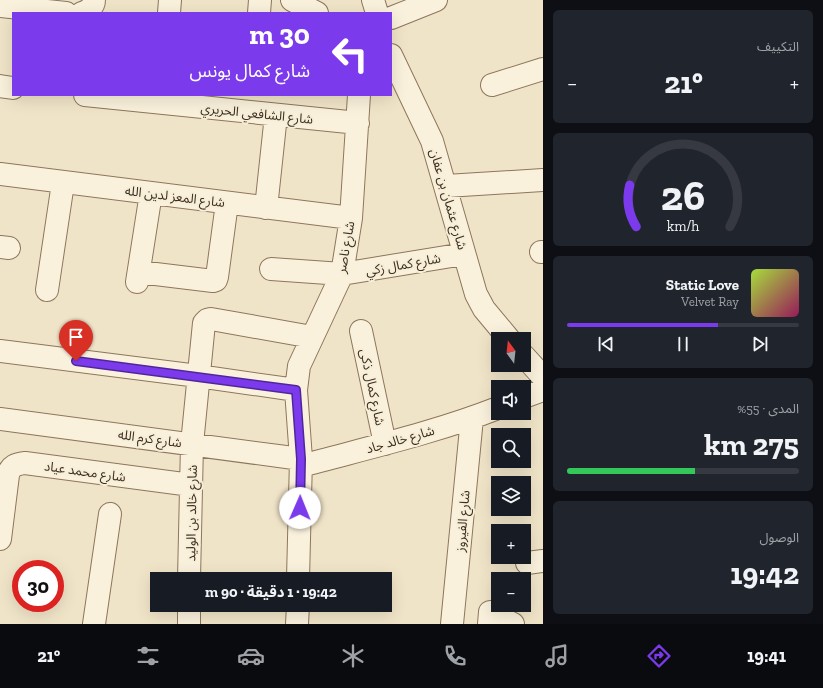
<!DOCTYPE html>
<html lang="ar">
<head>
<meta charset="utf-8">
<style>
  body { margin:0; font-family:"Zilla Slab","Noto Sans Arabic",serif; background:#20242c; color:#f1f3f6; direction:rtl; height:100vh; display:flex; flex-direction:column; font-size:15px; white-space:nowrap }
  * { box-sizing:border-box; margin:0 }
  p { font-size:13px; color:#9ea1a6 }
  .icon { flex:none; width:22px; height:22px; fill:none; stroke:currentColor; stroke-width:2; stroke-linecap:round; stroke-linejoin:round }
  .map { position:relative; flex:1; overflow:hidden; direction:ltr }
  .details { display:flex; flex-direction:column; gap:10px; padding:10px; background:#0d0f14; width:280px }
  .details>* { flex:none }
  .guide { position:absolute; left:12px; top:12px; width:380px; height:84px; border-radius:0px; box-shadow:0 4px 16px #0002; direction:rtl; background:#7c3aed; color:#fff; overflow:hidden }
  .needle { width:26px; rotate:345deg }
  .fabs { position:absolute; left:491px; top:332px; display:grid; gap:8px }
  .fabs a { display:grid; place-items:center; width:40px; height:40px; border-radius:0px; background:#171b24; box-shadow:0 4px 16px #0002; font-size:20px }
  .speed { position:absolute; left:12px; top:560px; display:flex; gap:8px; font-size:20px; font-weight:700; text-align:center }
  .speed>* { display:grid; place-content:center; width:52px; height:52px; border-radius:50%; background:#171b24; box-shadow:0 4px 16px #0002; line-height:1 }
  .speed .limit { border:6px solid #d22; background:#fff; color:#111 }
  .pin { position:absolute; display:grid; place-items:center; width:34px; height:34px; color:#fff; margin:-41px -17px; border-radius:50% 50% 50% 0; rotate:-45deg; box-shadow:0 0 4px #0007 }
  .pin .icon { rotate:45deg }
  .me { position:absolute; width:44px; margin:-22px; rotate:1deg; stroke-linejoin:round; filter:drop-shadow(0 0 3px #0008) }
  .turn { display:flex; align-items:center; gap:14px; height:84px; padding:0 16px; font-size:18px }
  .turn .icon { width:52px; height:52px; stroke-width:2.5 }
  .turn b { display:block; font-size:28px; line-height:34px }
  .big { font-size:30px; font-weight:700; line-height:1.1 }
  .details .tile { flex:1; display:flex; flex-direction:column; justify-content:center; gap:6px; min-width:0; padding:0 14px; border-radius:6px; background:#20242c }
  .details .dial { align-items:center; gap:0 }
  .dial svg { height:104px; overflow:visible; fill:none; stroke:#363941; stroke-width:7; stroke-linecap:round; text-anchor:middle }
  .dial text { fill:#f1f3f6; stroke:none }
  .song { display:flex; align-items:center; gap:12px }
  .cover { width:48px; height:48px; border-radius:6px; background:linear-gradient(135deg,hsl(80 70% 55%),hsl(330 70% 35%)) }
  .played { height:4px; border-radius:2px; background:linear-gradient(90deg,#7c3aed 65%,#363941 65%) }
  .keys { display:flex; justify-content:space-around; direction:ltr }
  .heat { display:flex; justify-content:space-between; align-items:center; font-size:22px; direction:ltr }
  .charge { height:6px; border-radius:3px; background:linear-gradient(90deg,#34c759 55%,#363941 0) }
  .trip { position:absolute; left:150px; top:572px; width:242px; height:40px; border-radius:0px; background:#171b24; box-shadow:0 4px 16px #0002; font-weight:700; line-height:40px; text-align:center; direction:rtl }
  .tabs { display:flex; height:64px; justify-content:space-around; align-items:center; background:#090b0e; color:#9ea1a6 }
  .tabs .icon { width:28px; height:28px }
  .tabs .current { color:#7c3aed }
  .tabs b { font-size:18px; color:#f1f3f6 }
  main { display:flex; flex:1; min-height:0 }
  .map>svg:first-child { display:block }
</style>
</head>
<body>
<main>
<section class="details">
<div class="tile"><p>التكييف</p>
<div class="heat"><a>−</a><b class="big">21°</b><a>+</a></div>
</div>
<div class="tile dial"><svg viewBox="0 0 100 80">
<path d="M14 69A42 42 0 1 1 86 69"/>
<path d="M14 69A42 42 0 0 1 9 37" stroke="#7c3aed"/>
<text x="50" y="56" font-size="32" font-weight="700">26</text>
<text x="50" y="72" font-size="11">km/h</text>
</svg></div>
<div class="tile">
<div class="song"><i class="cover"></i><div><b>Static Love</b><p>Velvet Ray</p></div></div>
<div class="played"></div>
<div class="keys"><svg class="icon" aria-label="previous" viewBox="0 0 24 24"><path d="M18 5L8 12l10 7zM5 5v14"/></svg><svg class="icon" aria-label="pause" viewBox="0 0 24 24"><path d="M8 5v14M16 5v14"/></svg><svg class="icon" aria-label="next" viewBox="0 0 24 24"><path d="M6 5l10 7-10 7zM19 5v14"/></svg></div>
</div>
<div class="tile"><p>المدى · 55%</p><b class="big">275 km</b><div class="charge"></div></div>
<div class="tile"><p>الوصول</p><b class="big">19:42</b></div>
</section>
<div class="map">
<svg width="543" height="624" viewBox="0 0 543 624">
  <rect width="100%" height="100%" fill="#f0e4c8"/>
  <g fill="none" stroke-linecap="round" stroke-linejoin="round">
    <defs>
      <path id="minor" d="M 292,0 L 317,13
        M 373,0 L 377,13
        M 0,6 L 66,13
        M 82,13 C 88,11 94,7 94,0
        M 169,13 L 170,0
        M 259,13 L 260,0
        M 391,18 L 436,0
        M 391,55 L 432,141 L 476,294 L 484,309 L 509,339
        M 492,85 L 543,69
        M 0,86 L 13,88
        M 85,95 L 358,123
        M 0,174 L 351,218
        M 446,186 L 543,180
        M 266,208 L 276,115
        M 0,247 L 9,248
        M 541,252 L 543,252
        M 271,269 L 342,274 L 464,254
        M 139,272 L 213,281 L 216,280 L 217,277 L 227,203
        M 137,282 L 151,193
        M 47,290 L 63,183
        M 361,331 L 385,444
        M 0,351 L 198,376 L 296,390
        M 524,356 L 543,377
        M 524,397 L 543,390
        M 0,419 L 301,459
        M 301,466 C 367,448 434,433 498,408
        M 0,539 L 8,475 C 10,466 16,464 25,463 L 191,485
        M 527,563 L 543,561
        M 189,579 L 192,444 L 204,323 L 207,320 L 211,319 L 312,337
        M 298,579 L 301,459 L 296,390 L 299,366 L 342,274 L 351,218 L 359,95
        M 94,624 L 110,514
        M 189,624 L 189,605
        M 297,624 L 298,605
        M 452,624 L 472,418
        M 489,624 L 490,612 L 513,624"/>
    </defs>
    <use href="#minor" stroke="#8d765c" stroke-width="24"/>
    <use href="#minor" stroke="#faf1dc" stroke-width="22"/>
  </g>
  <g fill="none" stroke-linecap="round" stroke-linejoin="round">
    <defs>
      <path id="route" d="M 76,361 L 296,390 L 301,459 L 300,508"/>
    </defs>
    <use href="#route" stroke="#51269a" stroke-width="10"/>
    <use href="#route" stroke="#7c3aed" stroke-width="7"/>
  </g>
  <g text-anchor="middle" stroke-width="4" stroke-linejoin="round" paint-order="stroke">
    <g font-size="13" fill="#3d2e20" stroke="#f7eed8">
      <text transform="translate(257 113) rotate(6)" y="5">شارع الشافعي الحريري</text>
      <text transform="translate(175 196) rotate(7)" y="5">شارع المعز لدين الله</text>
      <text transform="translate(449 199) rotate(74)" y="5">شارع عثمان بن عفان</text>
      <text transform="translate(345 247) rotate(-80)" y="5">شارع ناصر</text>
      <text transform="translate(403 264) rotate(-10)" y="5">شارع كمال زكي</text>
      <text transform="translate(373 387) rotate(78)" y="5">شارع كمال ذكى</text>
      <text transform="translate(150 438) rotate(8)" y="5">شارع كرم الله</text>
      <text transform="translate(400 439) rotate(-16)" y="5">شارع خالد جاد</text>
      <text transform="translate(85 471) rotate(8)" y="5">شارع محمد عياد</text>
      <text transform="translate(191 513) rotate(-89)" y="5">شارع خالد بن الوليد</text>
      <text transform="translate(462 521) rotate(-85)" y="5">شارع الفيروز</text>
    </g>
  </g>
</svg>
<div class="fabs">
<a><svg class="needle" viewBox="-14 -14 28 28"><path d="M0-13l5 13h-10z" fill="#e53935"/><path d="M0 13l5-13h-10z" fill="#9ea1a6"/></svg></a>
<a><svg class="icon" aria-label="sound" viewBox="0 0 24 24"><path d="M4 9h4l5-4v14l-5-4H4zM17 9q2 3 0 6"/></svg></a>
<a><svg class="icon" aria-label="search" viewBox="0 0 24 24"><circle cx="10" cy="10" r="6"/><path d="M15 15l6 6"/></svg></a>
<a><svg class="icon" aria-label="layers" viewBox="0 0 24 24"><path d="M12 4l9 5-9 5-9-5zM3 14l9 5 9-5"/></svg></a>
<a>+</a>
<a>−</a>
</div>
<div class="speed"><div class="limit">30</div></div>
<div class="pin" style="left:76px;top:361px;background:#d93025"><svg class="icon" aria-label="arrive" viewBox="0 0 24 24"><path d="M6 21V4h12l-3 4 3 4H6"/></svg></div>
<svg class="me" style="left:300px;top:508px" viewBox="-20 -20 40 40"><circle r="19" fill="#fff"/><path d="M0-13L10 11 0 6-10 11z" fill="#7c3aed"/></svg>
<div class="trip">19:42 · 1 دقيقة · 90 m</div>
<div class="guide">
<div class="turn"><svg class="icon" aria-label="left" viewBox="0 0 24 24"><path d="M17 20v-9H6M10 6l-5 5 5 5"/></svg><div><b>30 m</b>شارع كمال يونس</div></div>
</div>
</div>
</main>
<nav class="tabs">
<b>19:41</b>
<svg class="icon current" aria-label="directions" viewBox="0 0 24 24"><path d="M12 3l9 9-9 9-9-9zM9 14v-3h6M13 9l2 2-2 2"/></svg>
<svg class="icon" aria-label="music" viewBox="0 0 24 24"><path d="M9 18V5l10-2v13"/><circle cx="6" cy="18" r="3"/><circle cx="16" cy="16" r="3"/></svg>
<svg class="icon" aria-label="phone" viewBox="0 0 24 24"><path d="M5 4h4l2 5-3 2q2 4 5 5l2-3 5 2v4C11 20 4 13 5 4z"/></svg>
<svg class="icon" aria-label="climate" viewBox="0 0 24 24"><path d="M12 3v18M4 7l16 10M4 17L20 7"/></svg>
<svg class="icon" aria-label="car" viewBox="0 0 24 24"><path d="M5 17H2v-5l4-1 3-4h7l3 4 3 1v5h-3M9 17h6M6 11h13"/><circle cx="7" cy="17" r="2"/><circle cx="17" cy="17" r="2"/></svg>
<svg class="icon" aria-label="filters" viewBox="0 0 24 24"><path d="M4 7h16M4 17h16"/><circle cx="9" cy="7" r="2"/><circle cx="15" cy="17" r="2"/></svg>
<b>21°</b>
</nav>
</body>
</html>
